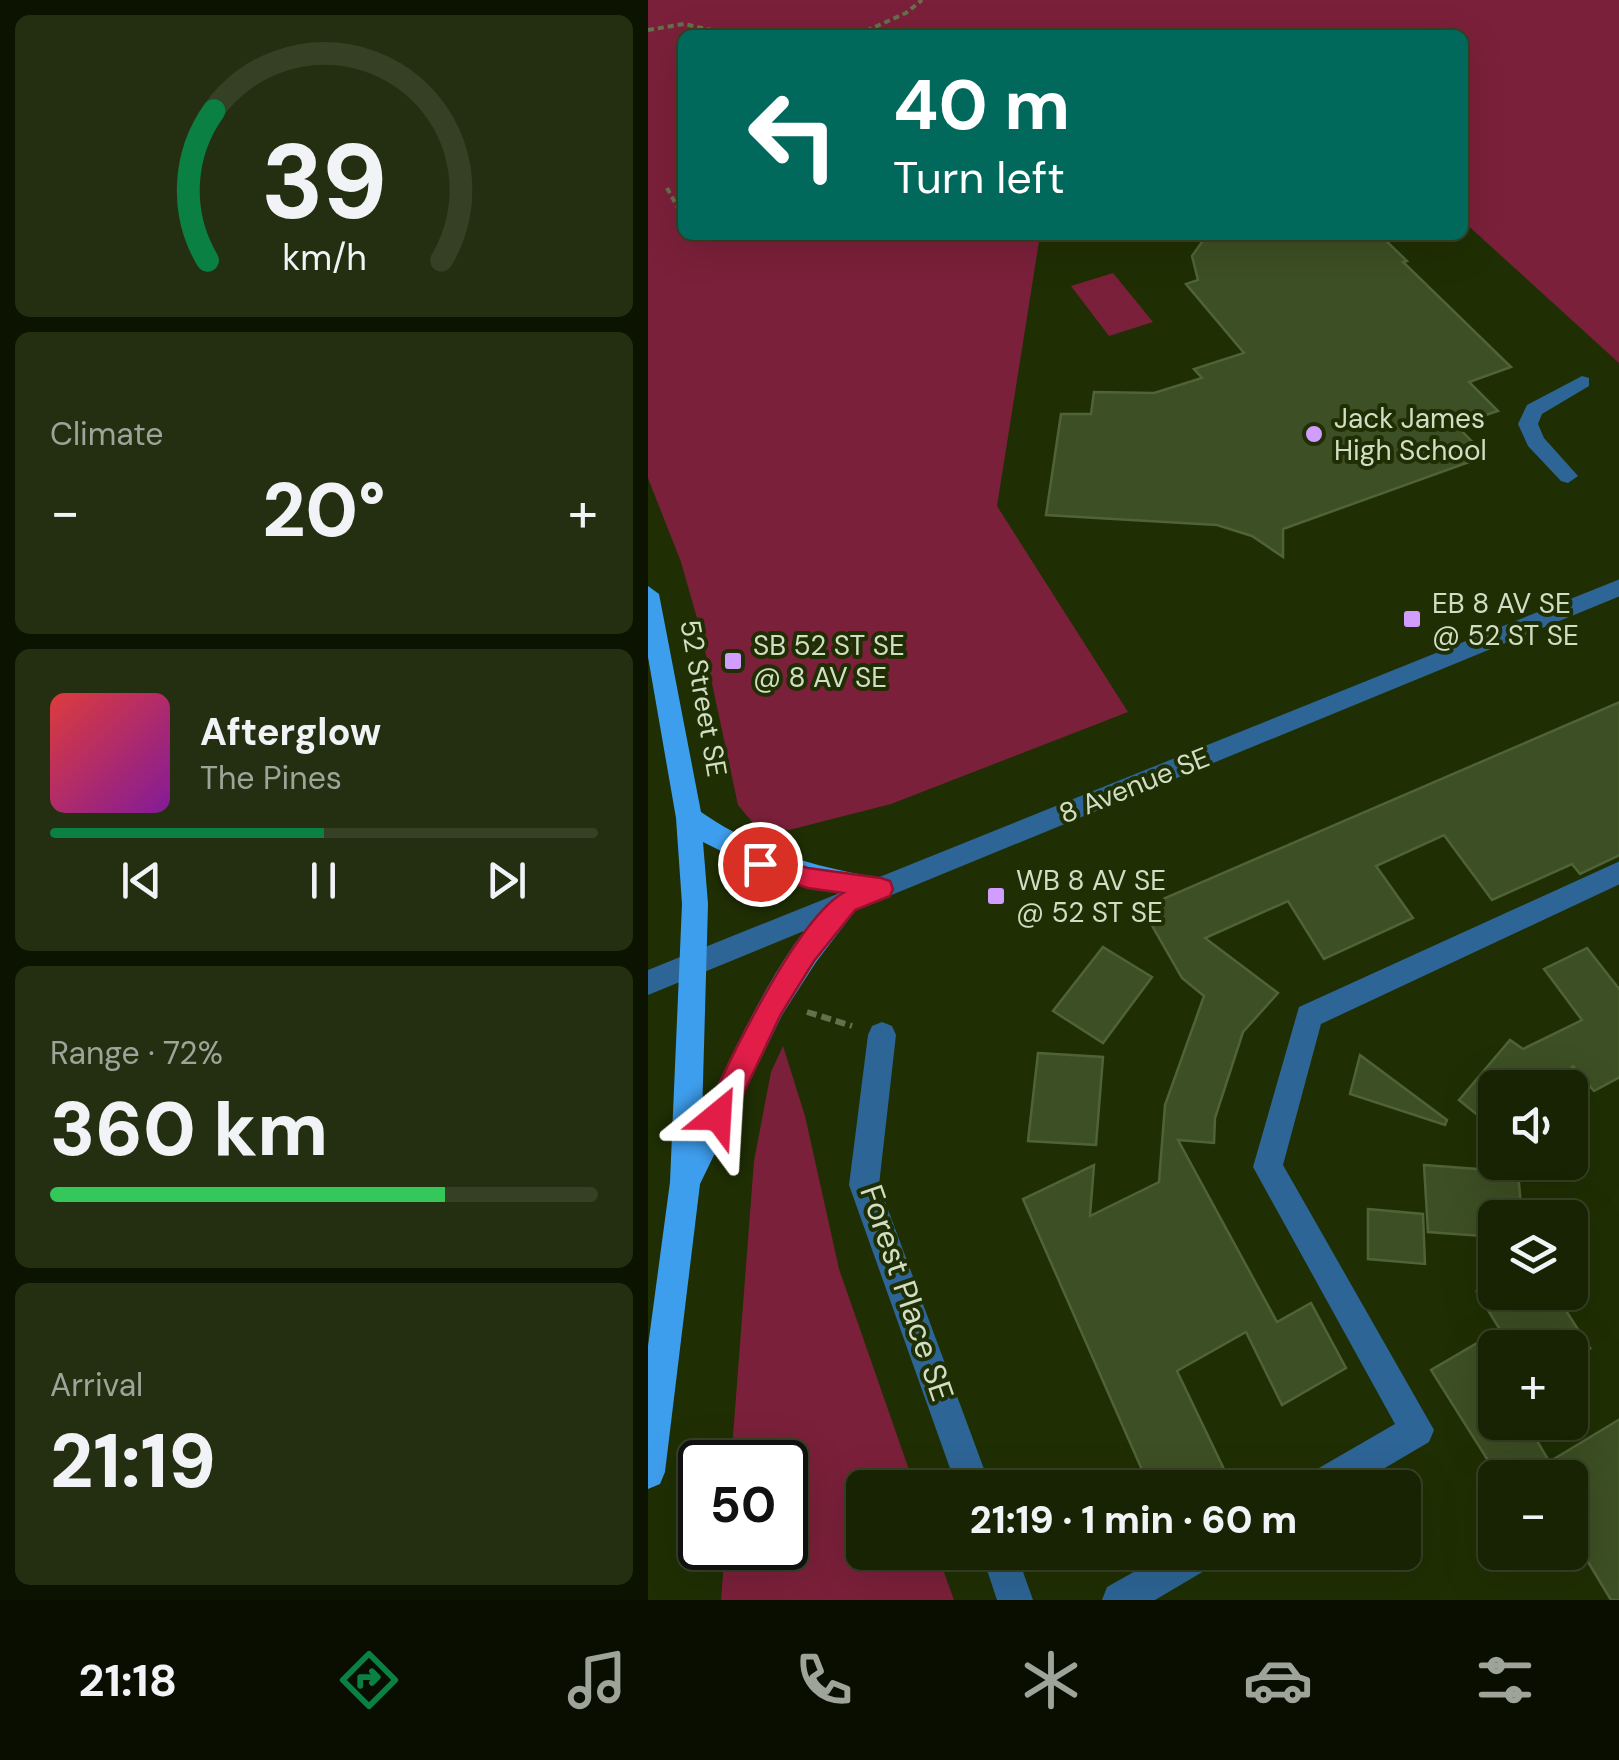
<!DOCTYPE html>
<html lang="en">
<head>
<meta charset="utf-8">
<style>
  body { margin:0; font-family:"DM Sans",sans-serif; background:#242f11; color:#f1f3f6; height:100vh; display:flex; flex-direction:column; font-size:38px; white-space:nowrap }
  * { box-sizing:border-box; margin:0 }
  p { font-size:32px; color:#9ea499 }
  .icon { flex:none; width:55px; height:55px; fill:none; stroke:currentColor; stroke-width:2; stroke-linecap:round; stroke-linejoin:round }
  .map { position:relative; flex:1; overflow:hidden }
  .details { display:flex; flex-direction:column; gap:15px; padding:15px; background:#0d1301; width:648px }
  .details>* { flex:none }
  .banner { position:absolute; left:30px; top:30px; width:790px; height:210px; border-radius:15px; box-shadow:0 10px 40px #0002,0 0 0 2px #364024; background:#00695c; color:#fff; overflow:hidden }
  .controls { position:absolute; left:830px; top:1070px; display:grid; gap:20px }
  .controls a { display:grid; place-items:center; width:110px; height:110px; border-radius:15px; background:#172302; box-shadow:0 10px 40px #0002,0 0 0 2px #364024; font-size:50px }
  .speed { position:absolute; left:30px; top:1440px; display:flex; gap:20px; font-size:50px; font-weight:700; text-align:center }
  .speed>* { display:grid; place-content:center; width:130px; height:130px; border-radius:50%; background:#172302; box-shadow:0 10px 40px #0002,0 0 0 2px #364024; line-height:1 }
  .speed .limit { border:5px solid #111; border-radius:15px; background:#fff; color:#111 }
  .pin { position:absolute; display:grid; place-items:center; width:85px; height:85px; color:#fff; margin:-42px; border:5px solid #fff; border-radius:50%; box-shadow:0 2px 10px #0007 }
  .me { position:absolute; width:110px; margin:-55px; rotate:27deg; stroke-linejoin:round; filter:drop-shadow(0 0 8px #0008) }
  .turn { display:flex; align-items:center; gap:35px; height:210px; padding:0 50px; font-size:45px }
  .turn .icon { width:130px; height:130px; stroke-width:2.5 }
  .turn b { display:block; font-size:70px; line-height:85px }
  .big { font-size:75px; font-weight:800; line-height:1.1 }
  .details .tile { flex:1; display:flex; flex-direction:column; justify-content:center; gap:15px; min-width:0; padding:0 35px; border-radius:15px; background:#242f11 }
  .details .dial { align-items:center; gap:0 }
  .dial svg { height:260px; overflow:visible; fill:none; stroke:#364024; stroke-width:7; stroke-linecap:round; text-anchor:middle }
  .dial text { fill:#f1f3f6; stroke:none }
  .song { display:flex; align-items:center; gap:30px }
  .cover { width:120px; height:120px; border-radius:15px; background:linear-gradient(135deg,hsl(0 70% 55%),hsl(290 70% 35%)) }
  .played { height:10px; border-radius:5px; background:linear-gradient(90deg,#0b8043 50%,#364024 50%) }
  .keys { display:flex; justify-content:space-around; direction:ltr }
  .heat { display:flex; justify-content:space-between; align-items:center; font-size:55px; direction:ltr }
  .charge { height:15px; border-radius:8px; background:linear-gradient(90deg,#34c759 72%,#364024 0) }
  .trip { position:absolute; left:198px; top:1470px; width:575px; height:100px; border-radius:15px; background:#172302; box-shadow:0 10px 40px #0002,0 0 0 2px #364024; font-weight:800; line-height:100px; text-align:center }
  .dock { display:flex; height:160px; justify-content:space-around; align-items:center; background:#090e01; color:#9ea499 }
  .dock .icon { width:70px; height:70px }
  .dock .active { color:#0b8043 }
  .dock b { font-size:45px; color:#f1f3f6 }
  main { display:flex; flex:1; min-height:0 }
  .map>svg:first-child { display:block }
</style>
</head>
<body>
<main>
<section class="details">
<div class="tile dial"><svg viewBox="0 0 100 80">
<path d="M14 69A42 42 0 1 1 86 69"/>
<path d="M14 69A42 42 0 0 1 16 23" stroke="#0b8043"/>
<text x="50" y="56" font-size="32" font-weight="700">39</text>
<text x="50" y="72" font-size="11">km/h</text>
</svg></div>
<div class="tile"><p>Climate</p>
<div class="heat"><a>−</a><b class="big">20°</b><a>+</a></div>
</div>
<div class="tile">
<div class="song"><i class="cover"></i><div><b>Afterglow</b><p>The Pines</p></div></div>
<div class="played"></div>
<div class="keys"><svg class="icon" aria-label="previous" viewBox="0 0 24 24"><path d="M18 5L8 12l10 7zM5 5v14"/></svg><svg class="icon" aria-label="pause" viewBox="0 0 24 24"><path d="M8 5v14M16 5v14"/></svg><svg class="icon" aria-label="next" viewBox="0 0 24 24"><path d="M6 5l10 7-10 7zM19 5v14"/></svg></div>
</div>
<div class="tile"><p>Range · 72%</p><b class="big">360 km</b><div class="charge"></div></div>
<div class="tile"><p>Arrival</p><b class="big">21:19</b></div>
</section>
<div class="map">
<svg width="972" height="1600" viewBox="0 0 972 1600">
  <rect width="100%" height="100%" fill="#1f2f03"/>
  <path fill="#7b203a" d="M 0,0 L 971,0 L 971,363 L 815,221 L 815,35 L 35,35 L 35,235 L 392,235 L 349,506 L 480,712 L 243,804 L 141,830 L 106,824 L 90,805 L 53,632 L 33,562 L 0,478 Z
    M 465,273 L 505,322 L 461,336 L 423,286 Z
    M 135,1046 L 157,1116 L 191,1269 L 267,1487 L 215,1488 L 215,1552 L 289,1553 L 306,1600 L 73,1600 L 77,1548 L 138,1548 L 138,1462 L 83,1462 L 106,1161 L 123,1072 Z"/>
  <path fill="#3d4f24" stroke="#506337" stroke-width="2.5" d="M 559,235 L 732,235 L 759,261 L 755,262 L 863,367 L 821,382 L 850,411 L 808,425 L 838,456 L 635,529 L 635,557 L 604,536 L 569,525 L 398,515 L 413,414 L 443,414 L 446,392 L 506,393 L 554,378 L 546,369 L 596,353 L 538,284 L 550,280 L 544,256 Z
    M 972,702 L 972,855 L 932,874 L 924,864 L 844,900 L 796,835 L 728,866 L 765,918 L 676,959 L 640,901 L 557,938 L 630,993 L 595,1032 L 567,1118 L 566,1143 L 530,1140 L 629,1322 L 663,1303 L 698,1368 L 634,1405 L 598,1332 L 529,1371 L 585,1488 L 502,1488 L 375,1199 L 446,1165 L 442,1216 L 511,1182 L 517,1105 L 556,996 L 534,978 L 494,908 Z
    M 455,947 L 504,977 L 455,1043 L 405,1011 Z
    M 939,948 L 972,990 L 972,1077 L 946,1091 L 925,1066 L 908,1088 L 848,1088 L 848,1130 L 811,1100 L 862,1040 L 875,1049 L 934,1020 L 896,969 Z
    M 390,1053 L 455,1057 L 448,1145 L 380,1141 Z
    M 712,1055 L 799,1120 L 797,1125 L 702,1094 Z
    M 776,1165 L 870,1172 L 874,1218 L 848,1218 L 848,1237 L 780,1232 Z
    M 720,1209 L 775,1214 L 777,1264 L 720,1259 Z
    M 829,1292 L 906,1292 L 942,1348 L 863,1348 Z
    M 848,1332 L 848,1422 L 878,1422 L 911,1478 L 851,1478 L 783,1370 Z
    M 972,1419 L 972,1600 L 963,1600 L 922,1532 L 941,1518 L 922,1487 L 922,1478 L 917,1478 L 906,1459 Z"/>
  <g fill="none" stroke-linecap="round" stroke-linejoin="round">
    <path stroke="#63714c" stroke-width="4" stroke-dasharray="6 4" stroke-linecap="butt" d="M 0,30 L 36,24 L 87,35
      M 209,35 L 258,13 L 274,0
      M 19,188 L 35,217"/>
    <path stroke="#63714c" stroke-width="6" stroke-dasharray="10 5" stroke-linecap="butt" d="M 94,888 L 94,901
      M 159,1012 L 204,1026"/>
    <path fill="#2d6596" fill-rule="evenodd" d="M 934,376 L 941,378 L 941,386 L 894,414 L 890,424 L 896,438 L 930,476 L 920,483 L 913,481 L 880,446 L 870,424 L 879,405 Z
      M 972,579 L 972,596 L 0,995 L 0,970 Z
      M 972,861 L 972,884 L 673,1024 L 635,1165 L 786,1430 L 781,1442 L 703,1488 L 652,1488 L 657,1476 L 747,1424 L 605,1167 L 651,1007 Z
      M 234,1022 L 244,1026 L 248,1035 L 231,1185 L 343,1488 L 309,1488 L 201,1185 L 220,1035 L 224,1026 Z
      M 333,1552 L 368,1552 L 385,1600 L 349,1600 Z
      M 521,1552 L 573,1552 L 568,1564 L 507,1600 L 454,1600 L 459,1587 Z"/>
    <path fill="#3e9eee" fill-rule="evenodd" d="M 0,586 L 11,594 L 53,812 C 110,851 165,867 233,878 L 242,881 L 246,889 L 242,897 L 233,900 L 208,896 L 211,903 L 207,911 L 168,962 L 134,1015 L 52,1184 L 17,1472 L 12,1484 L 0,1489 L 0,1346 L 22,1182 L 34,904 L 28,818 L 0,657 ZM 55,842 L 123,876 L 192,894 C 137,935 85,1054 54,1117 L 60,904 Z"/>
  </g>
  <path fill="#e11d48" stroke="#92132f" stroke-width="2.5" d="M 112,854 L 160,868 L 233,878 L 242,881 L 245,889 L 242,896 L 207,910 L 166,961 L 133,1014 L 80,1126 L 70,1129 L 61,1126 L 57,1116 C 79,1064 148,920 195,893 L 160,888 L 104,871 L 101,864 L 104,857 Z"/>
  <g fill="#d19dfe" stroke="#1f2f03" stroke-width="4">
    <circle cx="666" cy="434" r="10"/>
    <rect x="754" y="609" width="20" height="20" rx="5"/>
    <rect x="75" y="651" width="20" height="20" rx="5"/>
    <rect x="338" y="886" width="20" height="20" rx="5"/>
  </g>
  <g text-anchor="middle" stroke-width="8" stroke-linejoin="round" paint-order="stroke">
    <g font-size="28" fill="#d1ddc4" stroke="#1f2f03" text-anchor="start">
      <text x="686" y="428">Jack James<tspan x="686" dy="32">High School</tspan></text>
      <text x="784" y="613">EB 8 AV SE<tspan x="784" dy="32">@ 52 ST SE</tspan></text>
      <text x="105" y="655">SB 52 ST SE<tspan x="105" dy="32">@ 8 AV SE</tspan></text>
      <text x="368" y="890">WB 8 AV SE<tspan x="368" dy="32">@ 52 ST SE</tspan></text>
    </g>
    <g font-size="28" fill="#d1ddc4" stroke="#1f2f03">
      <text transform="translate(56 698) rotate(80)" y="10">52 Street SE</text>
      <text transform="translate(486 785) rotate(-22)" y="10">8 Avenue SE</text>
    </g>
    <g font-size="32" fill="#d1ddc4" stroke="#1f2f03">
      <text transform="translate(259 1293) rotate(71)" y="11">Forest Place SE</text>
    </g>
  </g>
</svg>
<div class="controls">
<a><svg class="icon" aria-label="sound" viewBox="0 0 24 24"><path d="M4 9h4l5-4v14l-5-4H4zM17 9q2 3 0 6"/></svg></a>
<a><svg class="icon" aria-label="layers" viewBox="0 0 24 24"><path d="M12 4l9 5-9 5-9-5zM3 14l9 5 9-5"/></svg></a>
<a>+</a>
<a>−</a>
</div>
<div class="speed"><div class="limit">50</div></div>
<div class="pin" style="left:112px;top:864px;background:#d93025"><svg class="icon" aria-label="arrive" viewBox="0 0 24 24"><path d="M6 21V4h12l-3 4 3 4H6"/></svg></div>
<svg class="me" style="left:70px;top:1116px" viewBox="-20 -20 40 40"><path d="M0-17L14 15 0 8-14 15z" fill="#e11d48" stroke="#fff" stroke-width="4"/></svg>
<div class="trip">21:19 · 1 min · 60 m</div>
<div class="banner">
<div class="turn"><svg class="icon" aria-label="left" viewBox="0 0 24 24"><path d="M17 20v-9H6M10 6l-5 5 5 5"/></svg><div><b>40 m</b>Turn left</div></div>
</div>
</div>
</main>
<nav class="dock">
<b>21:18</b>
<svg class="icon active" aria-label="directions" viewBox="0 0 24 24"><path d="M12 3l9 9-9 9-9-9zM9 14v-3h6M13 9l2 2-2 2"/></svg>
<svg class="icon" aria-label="music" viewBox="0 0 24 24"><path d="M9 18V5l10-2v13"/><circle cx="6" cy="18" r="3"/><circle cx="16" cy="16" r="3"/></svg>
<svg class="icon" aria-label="phone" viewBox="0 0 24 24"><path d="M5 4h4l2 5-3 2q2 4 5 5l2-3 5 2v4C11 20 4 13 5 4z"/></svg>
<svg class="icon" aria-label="climate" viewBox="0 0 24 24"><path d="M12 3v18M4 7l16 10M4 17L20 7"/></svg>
<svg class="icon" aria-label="car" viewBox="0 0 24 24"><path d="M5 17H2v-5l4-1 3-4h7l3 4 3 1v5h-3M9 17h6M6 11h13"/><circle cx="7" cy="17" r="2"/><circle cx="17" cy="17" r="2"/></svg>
<svg class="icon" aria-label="filters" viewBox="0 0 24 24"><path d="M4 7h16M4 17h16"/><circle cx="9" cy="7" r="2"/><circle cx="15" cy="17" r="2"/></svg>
</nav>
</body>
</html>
